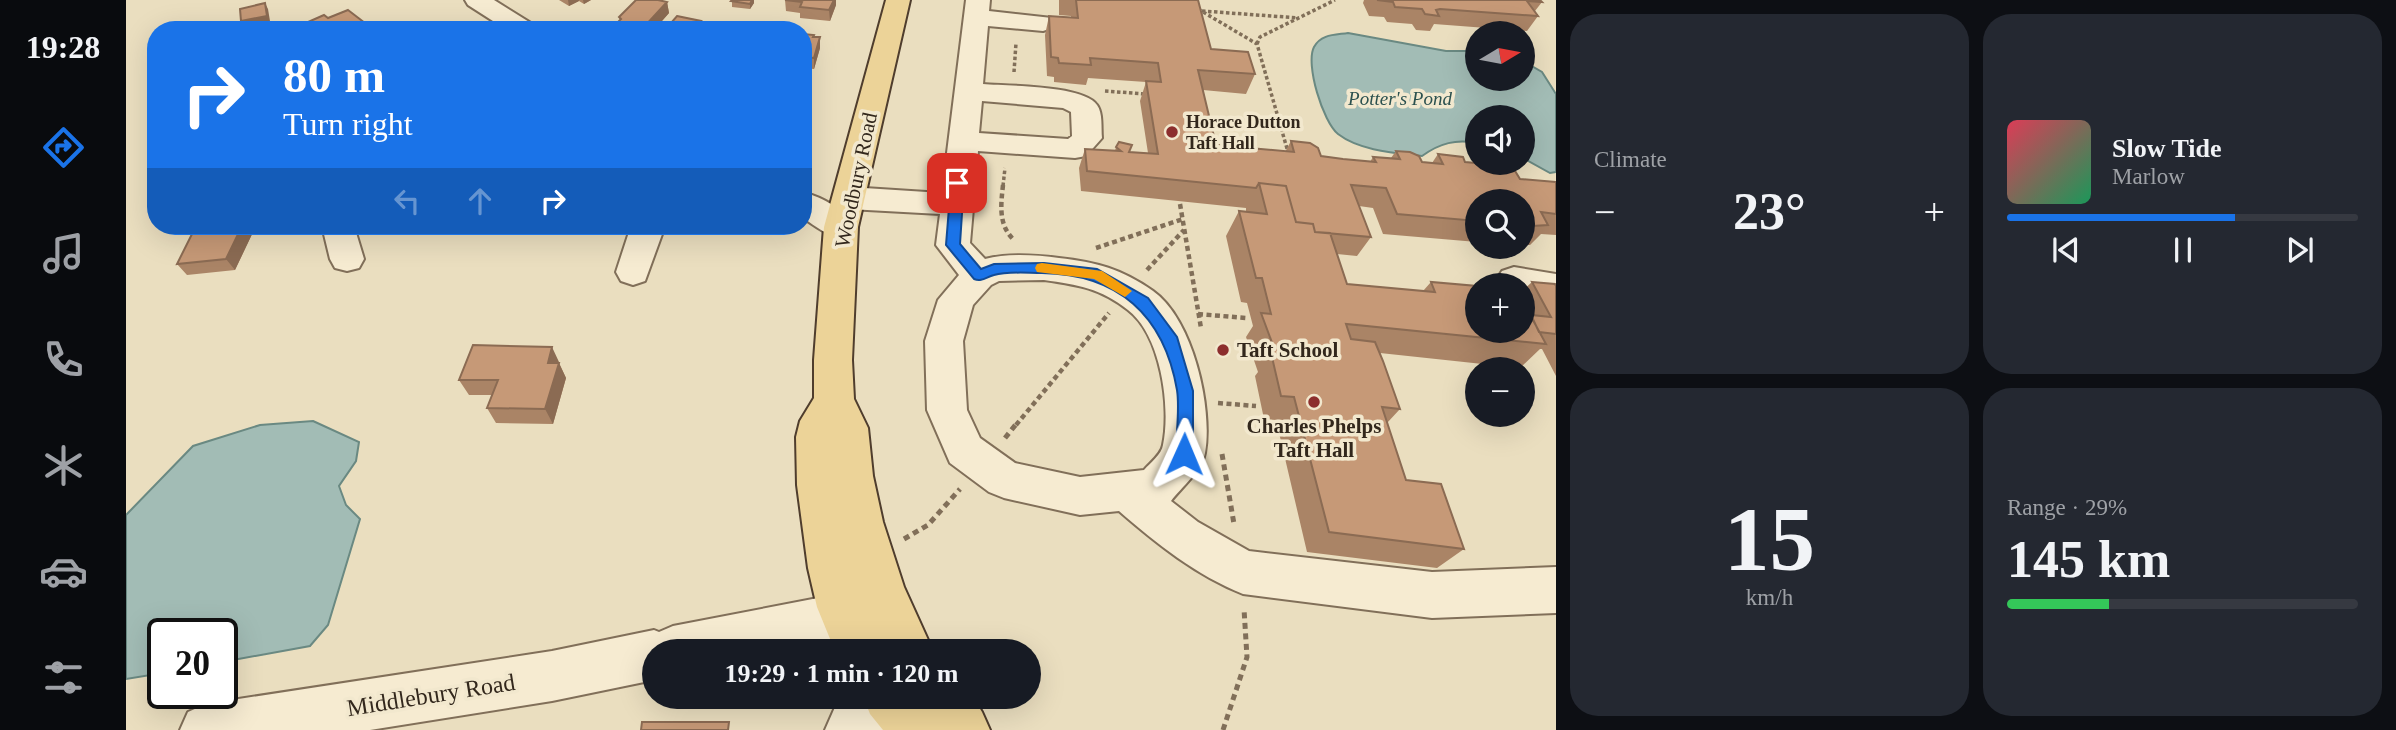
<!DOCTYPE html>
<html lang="en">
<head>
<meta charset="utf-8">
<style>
  body { margin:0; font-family:"Times New Roman",serif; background:#242831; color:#f1f3f6; height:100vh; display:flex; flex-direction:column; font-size:26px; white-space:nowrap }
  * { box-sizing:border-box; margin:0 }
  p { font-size:23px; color:#9ea1a6 }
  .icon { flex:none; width:38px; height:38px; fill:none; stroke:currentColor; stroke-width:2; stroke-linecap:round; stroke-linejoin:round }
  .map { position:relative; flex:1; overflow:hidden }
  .sheet { display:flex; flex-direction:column; gap:14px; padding:14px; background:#0d0f14; width:840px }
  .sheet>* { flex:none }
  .banner { position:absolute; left:21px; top:21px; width:665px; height:214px; border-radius:28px; box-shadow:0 7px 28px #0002; background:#1a73e8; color:#fff; overflow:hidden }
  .needle { width:46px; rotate:80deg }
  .fabs { position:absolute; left:1339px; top:21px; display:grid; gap:14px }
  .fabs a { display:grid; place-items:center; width:70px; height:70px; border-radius:50%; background:#171b24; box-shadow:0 7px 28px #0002; font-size:35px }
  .speed { position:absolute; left:21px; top:618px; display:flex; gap:14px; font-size:35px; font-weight:700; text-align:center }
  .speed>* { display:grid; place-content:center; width:91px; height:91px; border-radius:50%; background:#171b24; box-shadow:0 7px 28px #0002; line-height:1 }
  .speed .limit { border:4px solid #111; border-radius:10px; background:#fff; color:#111 }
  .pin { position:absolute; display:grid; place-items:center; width:60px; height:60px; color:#fff; margin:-30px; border-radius:14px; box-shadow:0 4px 10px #0006 }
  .me { position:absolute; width:77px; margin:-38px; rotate:1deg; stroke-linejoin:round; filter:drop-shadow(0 0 5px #0008) }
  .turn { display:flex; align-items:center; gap:24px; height:147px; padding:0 21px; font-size:32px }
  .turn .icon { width:91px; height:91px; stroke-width:2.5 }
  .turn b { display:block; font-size:49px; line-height:60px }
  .lanes { display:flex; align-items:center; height:66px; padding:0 21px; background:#0003; justify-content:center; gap:35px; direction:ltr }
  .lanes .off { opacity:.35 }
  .big { font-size:52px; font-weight:600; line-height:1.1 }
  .sheet .widget { flex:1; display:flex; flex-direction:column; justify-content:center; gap:10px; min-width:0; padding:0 24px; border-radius:28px; background:#242831 }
  .sheet .dial { align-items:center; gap:0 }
  .dial b { font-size:91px; line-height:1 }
  .song { display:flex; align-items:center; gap:21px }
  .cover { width:84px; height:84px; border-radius:10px; background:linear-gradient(135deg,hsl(350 70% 55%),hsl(150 70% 35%)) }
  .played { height:7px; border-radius:4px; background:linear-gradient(90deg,#1a73e8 65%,#363941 65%) }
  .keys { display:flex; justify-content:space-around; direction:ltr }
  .heat { display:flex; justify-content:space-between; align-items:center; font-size:38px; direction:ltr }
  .charge { height:10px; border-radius:5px; background:linear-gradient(90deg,#34c759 29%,#363941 0) }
  .sheet .tiles { flex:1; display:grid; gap:14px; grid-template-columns:repeat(2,1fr) }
  .trip { position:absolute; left:516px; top:639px; width:399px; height:70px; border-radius:35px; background:#171b24; box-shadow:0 7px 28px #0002; font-weight:600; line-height:70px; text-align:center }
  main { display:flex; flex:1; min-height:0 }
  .tabs { display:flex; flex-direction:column; width:126px; justify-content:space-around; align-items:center; background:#090b0e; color:#9ea1a6 }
  .tabs .icon { width:49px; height:49px }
  .tabs .selected { color:#1a73e8 }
  .tabs b { font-size:32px; color:#f1f3f6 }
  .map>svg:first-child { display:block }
</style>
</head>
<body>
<main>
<nav class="tabs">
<b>19:28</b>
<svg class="icon selected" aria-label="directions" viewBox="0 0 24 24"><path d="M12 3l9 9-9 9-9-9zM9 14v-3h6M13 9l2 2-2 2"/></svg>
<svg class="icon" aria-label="music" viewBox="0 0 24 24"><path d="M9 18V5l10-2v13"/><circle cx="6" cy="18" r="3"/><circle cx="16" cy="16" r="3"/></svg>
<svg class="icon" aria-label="phone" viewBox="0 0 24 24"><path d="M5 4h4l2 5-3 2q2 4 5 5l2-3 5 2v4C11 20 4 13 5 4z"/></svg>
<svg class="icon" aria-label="climate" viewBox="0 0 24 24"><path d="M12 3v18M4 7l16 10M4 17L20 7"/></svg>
<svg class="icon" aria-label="car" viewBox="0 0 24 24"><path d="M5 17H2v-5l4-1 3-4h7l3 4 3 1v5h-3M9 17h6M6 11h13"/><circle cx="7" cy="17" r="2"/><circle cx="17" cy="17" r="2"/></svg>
<svg class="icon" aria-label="filters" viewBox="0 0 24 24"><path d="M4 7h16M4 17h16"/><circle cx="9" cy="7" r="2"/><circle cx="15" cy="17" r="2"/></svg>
</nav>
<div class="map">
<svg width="1430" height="730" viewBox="0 0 1430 730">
  <rect width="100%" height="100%" fill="#eadebf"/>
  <path fill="#a2bcb5" stroke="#6a8982" stroke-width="2" d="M 1222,33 L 1320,51 L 1351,51 L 1351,79 L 1396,79 L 1397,61 L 1416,72 L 1430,94 L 1430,172 L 1424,173 L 1397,158 L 1396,117 L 1351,117 L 1351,143 C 1330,139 1314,143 1296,156 C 1270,153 1234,151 1212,134 C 1197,122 1179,64 1188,47 C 1195,34 1209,35 1222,33 Z
    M 187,421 L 233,442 L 230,461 L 213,486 L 220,505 L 234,519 L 202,625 L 184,646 L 96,662 L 96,634 L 37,634 L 37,673 L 0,679 L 0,515 L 67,446 L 134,425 Z"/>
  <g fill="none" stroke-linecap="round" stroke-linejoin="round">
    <defs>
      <path id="minor" d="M 339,0 L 368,0 L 408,25 L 412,30 L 381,30 L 342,5 Z
        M 840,0 L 864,0 L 863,11 L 926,18 L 930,23 L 926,28 L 917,31 L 862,26 L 857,84 C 881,86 958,85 971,105 C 977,113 975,128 976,138 L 960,156 L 949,158 L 852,151 L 844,243 L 859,259 C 881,253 910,255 933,258 C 970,262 996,269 1027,291 C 1067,319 1087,408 1079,453 C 1076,470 1056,487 1045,501 L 1072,522 L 1123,551 L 1306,572 L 1430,567 L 1430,613 L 1306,618 L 1117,594 C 1070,575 1031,544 993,511 L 954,515 L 878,498 L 863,492 L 824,463 L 801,410 L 799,341 L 812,300 L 833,275 L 810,245 L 814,214 L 723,209 L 712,205 L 707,198 L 712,191 L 723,187 L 816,193 ZM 856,101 L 937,108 L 945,112 L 946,136 L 942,139 L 853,133 ZM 918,280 C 953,285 974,288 1002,310 C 1035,335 1045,407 1037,445 C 1036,454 1024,463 1018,470 L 954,477 L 889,463 L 854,438 L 841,410 L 837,341 L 847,305 L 865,285 L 873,281 Z
        M 677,192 C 695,197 722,211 732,227 L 727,235 C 706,241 694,229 677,218 Z
        M 196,226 L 228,226 L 238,259 L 233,268 L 221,271 L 209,268 L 204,259 Z
        M 505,226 L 539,226 L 519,281 L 507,285 L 495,281 L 490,272 Z
        M 1388,267 L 1430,274 L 1430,300 L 1396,294 L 1396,285 L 1373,285 L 1370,280 L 1376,271 Z
        M 749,587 L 766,593 L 773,610 L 766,627 C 691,657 608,651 528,651 L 528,680 L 426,701 L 244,730 L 54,730 L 62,712 L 80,704 L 426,651 L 528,630 L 533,632 L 547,626 Z
        M 718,696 L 779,696 L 772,714 L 757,730 L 699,730 L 710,705 Z"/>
      <path id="major" d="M 760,0 L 784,0 L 732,227 L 726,360 L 728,399 L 742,428 L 747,476 L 757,522 L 778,587 L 807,651 L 709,651 L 691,607 L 682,568 L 671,485 L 670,437 L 674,421 L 688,398 L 688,360 L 698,227 Z
        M 737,696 L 846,696 L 856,712 L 864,730 L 757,730 L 744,714 Z"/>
    </defs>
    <use href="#minor" stroke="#816f59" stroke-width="4"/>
    <use href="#major" stroke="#4f3d2d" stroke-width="4"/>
    <path stroke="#816f59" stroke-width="3.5" stroke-dasharray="3.5 2.5" stroke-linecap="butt" d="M 1072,9 L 1131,44 L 1162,152
      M 1076,11 L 1173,18
      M 1131,44 L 1134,37 L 1209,0
      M 888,72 L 890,43
      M 979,91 L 1019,94
      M 877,186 L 879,168"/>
    <path stroke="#816f59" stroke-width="4.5" stroke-dasharray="5 3.5" stroke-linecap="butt" d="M 877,185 C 875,204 872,224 887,239
      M 1054,204 L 1075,328
      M 970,248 L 1057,219
      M 1021,270 L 1058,230
      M 1072,314 L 1120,318
      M 1092,403 L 1130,406
      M 890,425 L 983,313"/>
    <path stroke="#816f59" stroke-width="5" stroke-dasharray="6 4.5" stroke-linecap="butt" d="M 879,438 L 891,423
      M 1096,454 L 1108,524
      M 778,539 L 802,525 L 834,489
      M 1097,730 L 1121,657 L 1118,609"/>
    <use href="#minor" fill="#f6ebd1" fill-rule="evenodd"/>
    <use href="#major" fill="#ecd398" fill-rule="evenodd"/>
  </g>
  <path fill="#aa8466" d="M 433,0 L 465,0 L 458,4 L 453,1 L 443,6 Z
    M 603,0 L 628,0 L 628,3 L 624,9 L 606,7 L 606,0 Z
    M 659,0 L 710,0 L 710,5 L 704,21 L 674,18 L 674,13 L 660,11 Z
    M 933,0 L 1072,0 L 1085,49 L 1129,74 L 1120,94 L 1077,90 L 1090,145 L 1159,152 L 1165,141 L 1195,156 L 1217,159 L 1244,162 L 1247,157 L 1265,158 L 1270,151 L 1296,162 L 1306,163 L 1312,154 L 1339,162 L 1354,163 L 1390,163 L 1386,167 L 1394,179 L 1430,182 L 1430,235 L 1415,234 L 1404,245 L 1396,245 L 1396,201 L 1351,201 L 1351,242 L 1257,234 L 1247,208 L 1233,206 L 1245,237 L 1231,256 L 1211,254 L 1221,284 L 1297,291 L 1305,282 L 1396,331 L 1396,291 L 1406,282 L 1430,286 L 1430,376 L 1416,349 L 1414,349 L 1394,368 L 1254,353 L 1274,409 L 1261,423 L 1280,480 L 1338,549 L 1311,568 L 1181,552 L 1150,420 L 1138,419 L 1129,376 L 1132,372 L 1120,337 L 1127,326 L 1121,303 L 1115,302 L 1100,236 L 1113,211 L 1120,212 L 1120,208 L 955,191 L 953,168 L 959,149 L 989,151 L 990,147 L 1004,152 L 1022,153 L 1014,101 L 1020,82 L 962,78 L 960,85 L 928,82 L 928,77 L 921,76 L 919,35 L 923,16 L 945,17 L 945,16 L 933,15 Z
    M 1238,0 L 1414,0 L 1416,2 L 1409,11 L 1412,16 L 1401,31 L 1308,24 L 1304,31 L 1290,30 L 1286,24 L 1261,22 L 1258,17 L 1243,16 L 1237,3 Z
    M 541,2 L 543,13 L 528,30 L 494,30 L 492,22 L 494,20 L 493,17 Z
    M 202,18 L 248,30 L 186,30 L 182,22 Z
    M 677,34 L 688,35 L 688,37 L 694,37 L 694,48 L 688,69 L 677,68 Z
    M 128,230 L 109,270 L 61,275 L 51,264 Z
    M 433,362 L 433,363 L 440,378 L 427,424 L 370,423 L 361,408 L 366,395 L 343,395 L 333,380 Z"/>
  <path fill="#8b6b53" d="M 442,0 L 453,0 L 453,1 L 443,6 Z
    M 457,0 L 465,0 L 458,4 Z
    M 626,0 L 628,0 L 628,3 L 624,9 L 624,4 Z
    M 708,0 L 710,0 L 710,5 L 704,21 L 703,10 Z
    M 541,2 L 543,13 L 528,30 L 518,30 L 518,27 Z
    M 139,3 L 142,9 L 144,21 L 119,27 L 115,21 Z
    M 575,21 L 577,30 L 570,30 L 569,28 Z
    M 694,37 L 694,48 L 688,69 L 688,58 Z
    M 116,226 L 125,226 L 128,230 L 109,270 L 100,259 Z
    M 426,347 L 433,362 L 429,378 L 422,363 Z
    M 433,363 L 440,378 L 427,424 L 419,409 Z"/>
  <path fill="#c69977" stroke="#8b6b53" stroke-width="2" d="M 510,0 L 532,0 L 541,2 L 518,27 L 492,22 L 495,19 L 493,17 Z
    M 606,0 L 626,0 L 624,4 L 605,1 Z
    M 659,0 L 708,0 L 703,10 L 674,7 L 676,2 Z
    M 950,0 L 1072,0 L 1085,49 L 1122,52 L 1129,74 L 1072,70 L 1090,145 L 1168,152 L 1165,141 L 1184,143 L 1192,148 L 1195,156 L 1217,159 L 1250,162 L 1247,157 L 1274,159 L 1270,151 L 1284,152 L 1293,156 L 1296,162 L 1317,164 L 1312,154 L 1337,157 L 1339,162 L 1361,164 L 1390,163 L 1386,166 L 1394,179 L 1430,182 L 1430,214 L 1415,212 L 1422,225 L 1406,226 L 1396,225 L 1396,201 L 1351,201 L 1351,221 L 1271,214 L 1260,188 L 1225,185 L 1245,237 L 1189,232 L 1187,224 L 1170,222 L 1160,186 L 1133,183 L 1130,188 L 961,171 L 959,149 L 995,151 L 990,147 L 993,142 L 1006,145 L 1003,152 L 1032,154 L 1020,81 L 1035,82 L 1032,63 L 964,58 L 965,65 L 933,63 L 932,58 L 925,57 L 923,16 L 952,18 Z
    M 1251,0 L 1414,0 L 1416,2 L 1401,1 L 1412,16 L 1314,9 L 1310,10 L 1313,16 L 1299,14 L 1296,9 L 1269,7 L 1267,2 Z
    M 139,3 L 141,16 L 115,21 L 114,9 Z
    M 222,10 L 248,30 L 192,30 L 182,22 L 198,15 L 202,18 Z
    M 551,16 L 575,21 L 569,28 L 575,29 L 539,30 Z
    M 677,34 L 688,35 L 687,37 L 694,37 L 688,58 L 677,57 Z
    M 1133,183 L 1160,186 L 1170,222 L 1187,224 L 1189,232 L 1204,233 L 1221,284 L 1309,292 L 1305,282 L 1351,286 L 1351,331 L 1396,331 L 1396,300 L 1420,344 L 1220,324 L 1225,339 L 1249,342 L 1257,361 L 1274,409 L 1256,407 L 1280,480 L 1315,484 L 1338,549 L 1203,532 L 1168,397 L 1155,396 L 1145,353 L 1148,348 L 1135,313 L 1145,314 L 1136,278 L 1130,278 L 1113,211 L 1141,214 Z
    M 70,226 L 116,226 L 100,259 L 51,264 Z
    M 1406,282 L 1429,284 L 1430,286 L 1430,334 L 1413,332 L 1405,315 L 1425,317 Z
    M 347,345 L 426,347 L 422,363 L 433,363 L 419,409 L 361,408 L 372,380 L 333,380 Z
    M 516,722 L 603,722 L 602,730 L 515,730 Z"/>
  <path fill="#1a73e8" stroke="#114b97" stroke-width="2" d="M 831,179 L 838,183 L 834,244 L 855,269 L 868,264 L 918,263 L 971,269 L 1022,298 L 1051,337 L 1067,391 L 1067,454 L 1064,459 L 1058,461 L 1052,459 L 1050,454 C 1050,433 1054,409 1051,390 C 1038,315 992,274 916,273 C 901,273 882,271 868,275 C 860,277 856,282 848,279 L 820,245 L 825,183 Z"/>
  <path fill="#f59e0b" d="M 916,263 L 976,271 L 1006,291 L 999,297 L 968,279 L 911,272 L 909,268 L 911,264 Z"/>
  <g fill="#8c2e2d" stroke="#f2e8ce" stroke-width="2.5">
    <circle cx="1046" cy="132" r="7"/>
    <circle cx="1097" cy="350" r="7"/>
    <circle cx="1188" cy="402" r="7"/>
  </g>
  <g text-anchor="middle" stroke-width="7" stroke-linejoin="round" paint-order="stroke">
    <g font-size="18" font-weight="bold" fill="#32271c" stroke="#f2e8ce" text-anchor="start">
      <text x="1060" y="128">Horace Dutton<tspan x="1060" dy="21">Taft Hall</tspan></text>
    </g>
    <g font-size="19" font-style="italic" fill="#2c514f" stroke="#f2e8ce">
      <text x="1274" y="105">Potter's Pond</text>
    </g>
    <g font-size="21" fill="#32271c" stroke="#f2e8ce">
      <text transform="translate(730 180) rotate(-78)" y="7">Woodbury Road</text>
    </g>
    <g font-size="21" font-weight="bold" fill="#32271c" stroke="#f2e8ce" text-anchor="start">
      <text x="1111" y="357">Taft School</text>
      <text x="1188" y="433" text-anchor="middle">Charles Phelps<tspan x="1188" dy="24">Taft Hall</tspan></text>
    </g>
    <g font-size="24" fill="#32271c" stroke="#f2e8ce">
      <text transform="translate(305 695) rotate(-9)" y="8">Middlebury Road</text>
    </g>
  </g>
</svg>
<div class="fabs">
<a><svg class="needle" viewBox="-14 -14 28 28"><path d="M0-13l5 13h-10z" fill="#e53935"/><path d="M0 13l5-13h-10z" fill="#9ea1a6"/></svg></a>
<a><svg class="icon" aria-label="sound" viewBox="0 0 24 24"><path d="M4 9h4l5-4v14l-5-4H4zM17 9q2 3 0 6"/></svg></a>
<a><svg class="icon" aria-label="search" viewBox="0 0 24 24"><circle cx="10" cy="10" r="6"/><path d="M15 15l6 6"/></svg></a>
<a>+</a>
<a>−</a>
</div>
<div class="speed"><div class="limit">20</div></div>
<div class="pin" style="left:831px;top:183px;background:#d93025"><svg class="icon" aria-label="arrive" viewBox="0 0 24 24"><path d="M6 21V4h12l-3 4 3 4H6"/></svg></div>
<svg class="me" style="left:1058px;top:454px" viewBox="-20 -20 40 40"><path d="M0-17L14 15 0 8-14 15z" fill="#1a73e8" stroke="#fff" stroke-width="4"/></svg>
<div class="trip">19:29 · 1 min · 120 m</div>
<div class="banner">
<div class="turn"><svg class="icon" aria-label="right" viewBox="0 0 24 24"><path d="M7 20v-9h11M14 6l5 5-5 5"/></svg><div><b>80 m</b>Turn right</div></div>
<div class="lanes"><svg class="icon off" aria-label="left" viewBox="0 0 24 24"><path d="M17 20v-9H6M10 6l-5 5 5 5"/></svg><svg class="icon off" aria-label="ahead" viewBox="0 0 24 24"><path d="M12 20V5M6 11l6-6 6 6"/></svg><svg class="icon" aria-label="right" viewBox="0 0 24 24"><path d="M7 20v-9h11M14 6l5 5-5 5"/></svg></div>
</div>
</div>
<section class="sheet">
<div class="tiles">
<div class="widget"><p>Climate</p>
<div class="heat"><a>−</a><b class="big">23°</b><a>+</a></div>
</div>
<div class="widget">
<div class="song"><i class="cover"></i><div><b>Slow Tide</b><p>Marlow</p></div></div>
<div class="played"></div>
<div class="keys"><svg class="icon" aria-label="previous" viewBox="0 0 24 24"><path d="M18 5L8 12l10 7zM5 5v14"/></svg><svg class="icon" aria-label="pause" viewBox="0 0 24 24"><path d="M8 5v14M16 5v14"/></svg><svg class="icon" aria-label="next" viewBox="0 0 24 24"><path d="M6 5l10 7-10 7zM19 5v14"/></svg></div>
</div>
<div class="widget dial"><b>15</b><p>km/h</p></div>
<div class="widget"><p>Range · 29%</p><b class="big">145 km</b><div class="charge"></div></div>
</div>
</section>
</main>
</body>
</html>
